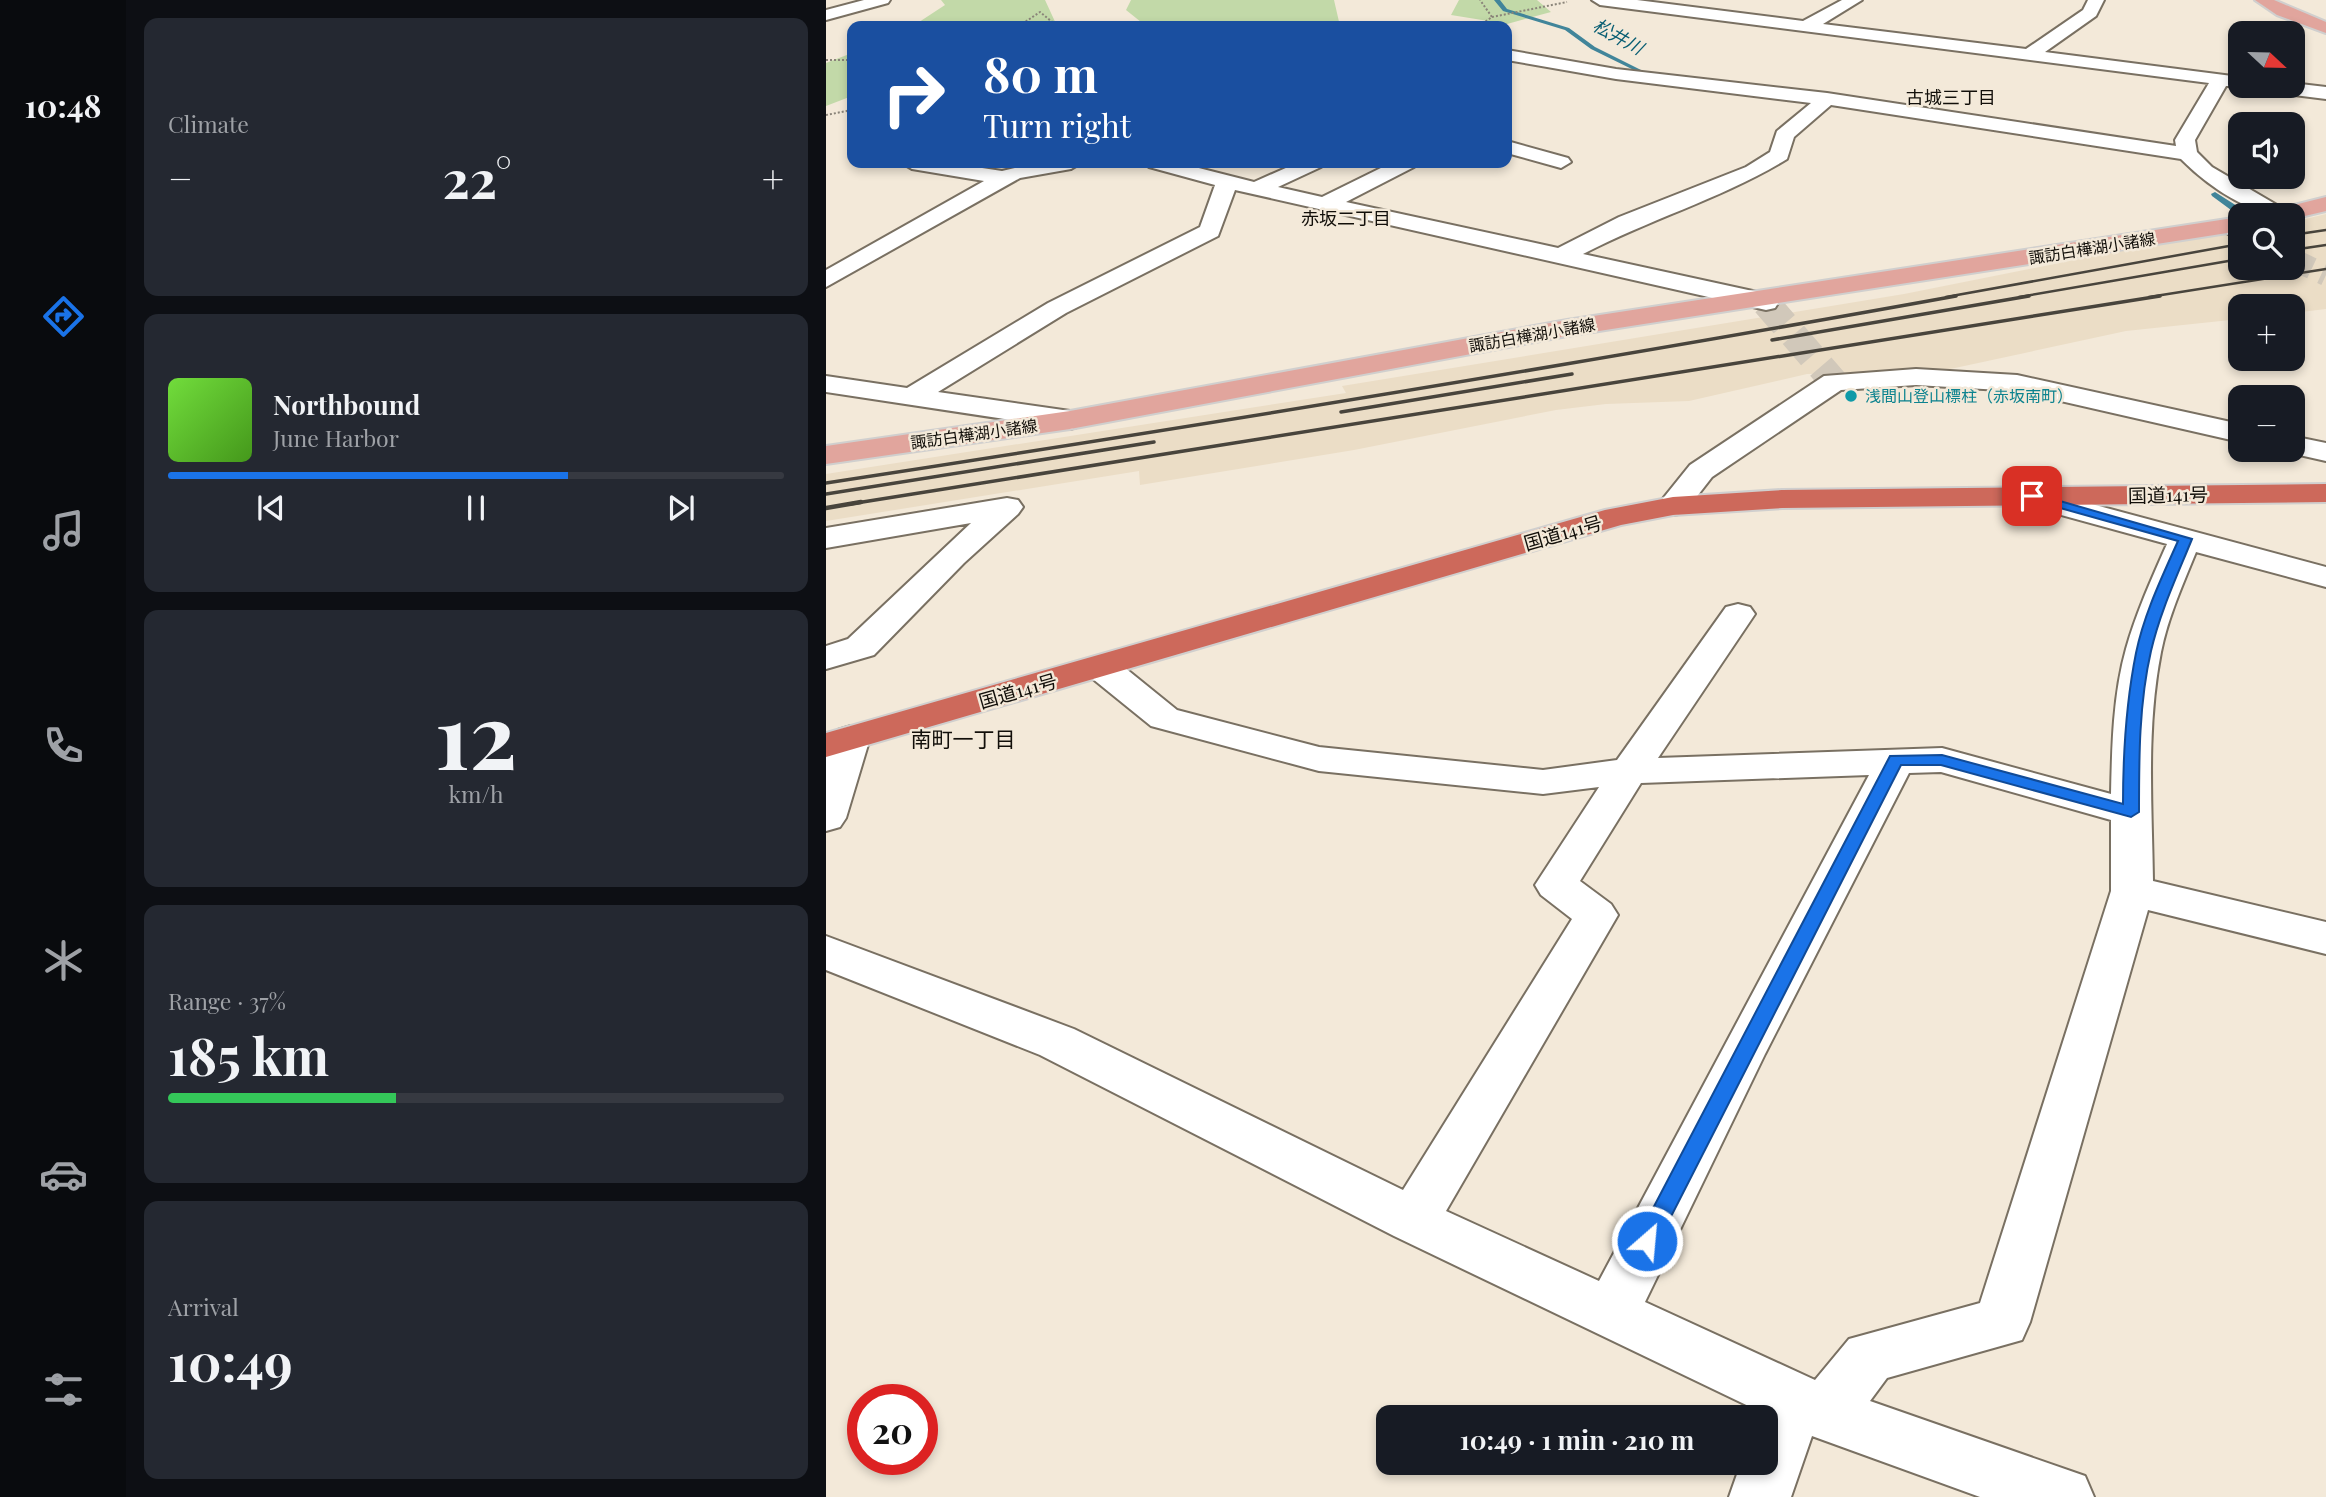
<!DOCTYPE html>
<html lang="en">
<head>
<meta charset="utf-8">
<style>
  body { margin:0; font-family:"Playfair Display","Noto Sans JP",serif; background:#242831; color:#f1f3f6; height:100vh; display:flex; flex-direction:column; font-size:26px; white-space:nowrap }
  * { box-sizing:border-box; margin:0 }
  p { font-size:23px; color:#9ea1a6 }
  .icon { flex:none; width:38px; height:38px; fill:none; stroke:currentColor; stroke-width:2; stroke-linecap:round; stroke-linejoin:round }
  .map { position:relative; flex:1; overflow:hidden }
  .panel { display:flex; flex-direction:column; gap:18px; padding:18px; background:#0d0f14; width:700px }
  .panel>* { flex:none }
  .top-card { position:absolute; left:21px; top:21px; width:665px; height:147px; border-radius:14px; box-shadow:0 4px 10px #0003; background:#1a4fa0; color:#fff; overflow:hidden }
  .needle { width:46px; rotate:112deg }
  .buttons { position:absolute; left:1402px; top:21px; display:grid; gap:14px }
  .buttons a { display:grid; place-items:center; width:77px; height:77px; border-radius:14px; background:#171b24; box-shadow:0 4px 10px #0003; font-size:35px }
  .speed { position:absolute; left:21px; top:1384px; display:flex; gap:14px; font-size:35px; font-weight:700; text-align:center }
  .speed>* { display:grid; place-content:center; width:91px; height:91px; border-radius:50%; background:#171b24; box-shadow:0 4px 10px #0003; line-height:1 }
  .speed .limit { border:10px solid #d22; background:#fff; color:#111 }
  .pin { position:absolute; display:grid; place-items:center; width:60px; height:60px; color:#fff; margin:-30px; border-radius:14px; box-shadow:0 4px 10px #0006 }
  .me { position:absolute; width:77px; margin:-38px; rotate:27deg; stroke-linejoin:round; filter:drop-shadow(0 0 5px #0008) }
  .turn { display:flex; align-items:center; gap:24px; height:147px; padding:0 21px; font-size:32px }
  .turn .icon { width:91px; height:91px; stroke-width:2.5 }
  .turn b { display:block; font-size:49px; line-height:60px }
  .big { font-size:52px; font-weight:700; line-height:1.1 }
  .panel .tile { flex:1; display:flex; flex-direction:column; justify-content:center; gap:10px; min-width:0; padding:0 24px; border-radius:14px; background:#242831 }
  .panel .dial { align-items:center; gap:0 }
  .dial b { font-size:91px; line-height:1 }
  .song { display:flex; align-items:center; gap:21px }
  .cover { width:84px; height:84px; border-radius:10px; background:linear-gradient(135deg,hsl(100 70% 55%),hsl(100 70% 35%)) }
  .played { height:7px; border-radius:4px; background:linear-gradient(90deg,#1a73e8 65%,#363941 65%) }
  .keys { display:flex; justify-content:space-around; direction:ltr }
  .heat { display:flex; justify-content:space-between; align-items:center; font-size:38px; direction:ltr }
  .charge { height:10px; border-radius:5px; background:linear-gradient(90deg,#34c759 37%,#363941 0) }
  .trip { position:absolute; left:550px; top:1405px; width:402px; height:70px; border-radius:14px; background:#171b24; box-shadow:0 4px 10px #0003; font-weight:700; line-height:70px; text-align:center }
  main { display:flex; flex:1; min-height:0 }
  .tabs { display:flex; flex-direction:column; width:126px; justify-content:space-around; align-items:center; background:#090b0e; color:#9ea1a6 }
  .tabs .icon { width:49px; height:49px }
  .tabs .on { color:#1a73e8 }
  .tabs b { font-size:32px; color:#f1f3f6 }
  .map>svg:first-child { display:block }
</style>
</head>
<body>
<main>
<nav class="tabs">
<b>10:48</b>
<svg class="icon on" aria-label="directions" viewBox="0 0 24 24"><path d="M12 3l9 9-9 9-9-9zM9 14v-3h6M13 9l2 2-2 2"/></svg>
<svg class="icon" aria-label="music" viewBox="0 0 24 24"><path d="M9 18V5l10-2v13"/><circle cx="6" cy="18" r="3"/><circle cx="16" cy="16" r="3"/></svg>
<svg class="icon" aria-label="phone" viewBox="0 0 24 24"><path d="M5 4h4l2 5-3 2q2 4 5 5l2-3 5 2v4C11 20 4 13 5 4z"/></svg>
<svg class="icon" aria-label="climate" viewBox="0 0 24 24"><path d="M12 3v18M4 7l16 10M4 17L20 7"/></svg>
<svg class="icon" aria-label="car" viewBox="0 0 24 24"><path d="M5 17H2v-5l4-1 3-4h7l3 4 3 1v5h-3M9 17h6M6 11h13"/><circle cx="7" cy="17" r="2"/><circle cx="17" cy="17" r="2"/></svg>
<svg class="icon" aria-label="filters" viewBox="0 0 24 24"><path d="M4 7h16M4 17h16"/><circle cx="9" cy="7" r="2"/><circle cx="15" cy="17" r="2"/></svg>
</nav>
<section class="panel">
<div class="tile"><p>Climate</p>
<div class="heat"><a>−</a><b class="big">22°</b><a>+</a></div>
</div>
<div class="tile">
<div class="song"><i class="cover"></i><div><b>Northbound</b><p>June Harbor</p></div></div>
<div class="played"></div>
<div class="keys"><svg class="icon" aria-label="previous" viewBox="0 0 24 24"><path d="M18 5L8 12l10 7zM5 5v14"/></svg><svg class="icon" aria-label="pause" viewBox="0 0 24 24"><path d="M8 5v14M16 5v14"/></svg><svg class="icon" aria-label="next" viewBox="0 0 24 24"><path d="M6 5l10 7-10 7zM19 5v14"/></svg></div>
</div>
<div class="tile dial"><b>12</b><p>km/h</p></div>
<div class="tile"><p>Range · 37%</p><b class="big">185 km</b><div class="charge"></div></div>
<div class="tile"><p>Arrival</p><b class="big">10:49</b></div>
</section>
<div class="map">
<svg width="1500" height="1497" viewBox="0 0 1500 1497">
  <rect width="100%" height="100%" fill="#f3e9d9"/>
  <path fill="#ebddc6" d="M 1500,214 L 1500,309 L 1467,313 L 1466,306 L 1414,306 L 1414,319 L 1300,331 L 1115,371 L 981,374 L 863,401 L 780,404 L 730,410 L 528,450 L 314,485 L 313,471 L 0,521 L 0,474 L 520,393 L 516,386 L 1078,294 L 1414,227 L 1414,268 L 1466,268 L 1467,222 Z"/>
  <path fill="#c2d9a8" d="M 115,0 L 219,0 L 231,26 L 87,26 L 119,5 Z
    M 305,0 L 508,0 L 514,26 L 320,26 L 300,10 Z
    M 633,0 L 711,0 L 725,12 L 681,24 L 625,15 Z
    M 26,53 L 26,96 L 0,106 L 0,63 Z"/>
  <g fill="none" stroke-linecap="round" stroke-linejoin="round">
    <path fill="#41859a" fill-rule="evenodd" d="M 668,0 L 674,0 L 681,9 L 743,28 L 769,47 L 823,74 L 818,75 L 765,49 L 739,30 L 677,11 Z
      M 1389,192 L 1411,206 L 1411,210 L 1405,210 L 1386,196 L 1385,194 Z"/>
    <path stroke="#d1c8ba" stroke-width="22" stroke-dasharray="22 11" stroke-linecap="butt" d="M 1466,259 L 1500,275"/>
    <path stroke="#d1c8ba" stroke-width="28" stroke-dasharray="28 14" stroke-linecap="butt" d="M 940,303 L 1008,382"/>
    <defs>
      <path id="minor" d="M 38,0 L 64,0 L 62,3 L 0,20 L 0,10 Z
        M 766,0 L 811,0 L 977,21 L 1016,0 L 1036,0 L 997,24 L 1200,49 L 1257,10 L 1262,0 L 1278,0 L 1270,16 L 1219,52 L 1414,77 L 1414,86 L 1421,86 L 1400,86 L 1369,140 L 1371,152 L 1386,167 L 1468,215 C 1430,219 1385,189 1355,159 L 1005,105 L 968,137 L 961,159 C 897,198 824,219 757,254 L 945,295 L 952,303 L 949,308 L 940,310 L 409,190 L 392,236 L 240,313 L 112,392 L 244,411 L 254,414 L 258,420 L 254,426 L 244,429 L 0,392 L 0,376 L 81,388 L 222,303 L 374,227 L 389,185 L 323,167 L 320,163 L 353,163 L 428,182 L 471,163 L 498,163 L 495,167 L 452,187 L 496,197 L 565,163 L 591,163 L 588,167 L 520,202 L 732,248 L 793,217 L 920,167 L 944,152 L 951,131 L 985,103 L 790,79 L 681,60 L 681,50 L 790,69 L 1001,93 L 1350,146 L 1349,140 L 1383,83 L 774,5 Z
        M 1466,83 L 1500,87 L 1500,99 L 1443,92 L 1434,86 Z
        M 681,141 L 742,158 L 745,162 L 735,168 L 681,153 Z
        M 76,163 L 123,163 L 176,171 L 211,163 L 255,163 L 245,169 L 194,178 L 0,287 L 0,270 L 158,181 L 86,169 Z
        M 1402,220 L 1414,225 L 1414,241 L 1391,227 Z
        M 1090,369 L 1191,375 L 1414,424 L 1414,442 L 1191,391 L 1090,385 L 1015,390 L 886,477 L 858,513 L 847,515 L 836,513 L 831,506 L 864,465 L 998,376 Z
        M 1466,436 L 1500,443 L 1500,461 L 1456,451 L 1466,450 Z
        M 1206,488 L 1500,567 L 1500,587 L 1370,552 C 1357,584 1342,617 1335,652 C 1320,728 1326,805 1327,881 L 1500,922 L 1500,954 L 1322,910 L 1204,1322 L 1196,1340 L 1061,1378 L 1044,1401 L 1259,1476 L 1268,1497 L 1154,1497 L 986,1436 L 965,1497 L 903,1497 L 915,1463 L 940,1463 L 937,1413 L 568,1236 L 214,1055 L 0,970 L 0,936 L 248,1029 L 577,1190 L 746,919 L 715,895 L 709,885 L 773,787 L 717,794 L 493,771 L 325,726 L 262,675 L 257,667 L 262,659 L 275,656 L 288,659 L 351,710 L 493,747 L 717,770 L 791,760 L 900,607 L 912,604 L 924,607 L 929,614 L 832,758 L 1116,748 L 1285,794 C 1286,746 1287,695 1300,649 C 1310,613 1326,578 1341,544 L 1195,504 L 1191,497 L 1195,490 ZM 1115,772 L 1285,820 L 1285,891 L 1154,1303 L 1023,1339 L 989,1380 L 819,1302 L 939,1054 L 1083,773 ZM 1043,775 L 773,1281 L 620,1211 L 792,915 L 785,904 L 754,881 L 815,783 Z
        M 181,498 L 192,500 L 197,507 L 192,514 L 138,563 L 48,655 L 0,669 L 0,646 L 22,639 L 145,523 L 0,548 L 0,528 Z
        M 25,726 L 38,730 L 44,738 L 20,818 L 14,827 L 0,831 L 0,756 L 12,730 Z"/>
      <path id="major" d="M 1429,0 L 1448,0 L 1500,22 L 1500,33 L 1451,15 Z
        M 1500,197 L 1500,211 L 1466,219 L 1466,215 L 1445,215 L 1448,210 Z
        M 1414,217 L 1414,231 L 741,336 L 244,429 L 0,464 L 0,446 L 244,411 L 741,320 Z"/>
      <path id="highway" d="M 1500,484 L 1500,502 L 956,508 L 847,515 L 795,525 L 0,757 L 0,733 L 779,510 L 847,497 L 956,490 Z"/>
    </defs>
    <use href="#minor" stroke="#797062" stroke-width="4"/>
    <use href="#major" stroke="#d0cfce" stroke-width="4"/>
    <use href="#highway" stroke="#d0cfce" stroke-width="4"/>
    <path stroke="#8a8479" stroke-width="2" stroke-dasharray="2 2" stroke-linecap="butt" d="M 666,17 L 741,2
      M 193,26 L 214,12 L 231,26
      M 653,26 L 666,17 L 654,0
      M 0,60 L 26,60
      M 0,115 L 26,110"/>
    <use href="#minor" fill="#fff" fill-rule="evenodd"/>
    <use href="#major" fill="#e1a59d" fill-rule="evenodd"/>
    <use href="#highway" fill="#cd695b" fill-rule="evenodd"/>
    <path stroke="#48443c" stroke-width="2.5" d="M 1466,235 L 1500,230
      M 1466,250 L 1500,245
      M 1120,297 L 1414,244
      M 1193,297 L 1414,259
      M 1323,297 L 1500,269"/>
    <path stroke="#48443c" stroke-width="3.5" d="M 946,340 L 1203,296
      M 515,412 L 746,374
      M 0,483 C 377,425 754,364 1130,296
      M 0,494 L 328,442
      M 24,504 L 1334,296"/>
    <path stroke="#48443c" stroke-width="4.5" d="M 0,508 L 35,502"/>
  </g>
  <path fill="#1a73e8" stroke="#114b97" stroke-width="2" d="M 1206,493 L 1366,539 C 1351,576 1334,612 1325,651 C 1313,703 1313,758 1313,812 L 1305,817 L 1115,765 L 1075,765 L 829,1248 L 821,1251 L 813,1248 L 810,1241 L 813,1235 L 1064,756 L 1116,755 L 1297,804 C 1297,753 1300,703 1310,653 C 1318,614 1336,577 1352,541 L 1202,499 L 1202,494 Z"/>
  <circle fill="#0f9aa8" stroke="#f3e9d9" stroke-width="2.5" cx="1025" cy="396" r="7"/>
  <g text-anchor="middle" stroke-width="5" stroke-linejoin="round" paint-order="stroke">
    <g font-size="16" fill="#120f0a" stroke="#f3e9d9">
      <text transform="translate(1266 248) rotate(-9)" y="6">諏訪白樺湖小諸線</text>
      <text transform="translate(706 335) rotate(-10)" y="6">諏訪白樺湖小諸線</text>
      <text transform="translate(148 434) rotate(-8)" y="6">諏訪白樺湖小諸線</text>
    </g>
    <g font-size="16" fill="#0d838f" stroke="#f3e9d9" text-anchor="start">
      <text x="1039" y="402">浅間山登山標柱（赤坂南町）</text>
    </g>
    <g font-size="18" font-style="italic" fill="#095e73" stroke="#f3e9d9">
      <text transform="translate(792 37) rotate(29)" y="6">松井川</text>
    </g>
    <g font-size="18" fill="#120f0a" stroke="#f3e9d9">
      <text x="1125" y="104">古城三丁目</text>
      <text x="520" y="225">赤坂二丁目</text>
    </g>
    <g font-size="19" fill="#120f0a" stroke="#f3e9d9">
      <text transform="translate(1342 495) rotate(-1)" y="7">国道141号</text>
      <text transform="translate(737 533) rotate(-16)" y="7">国道141号</text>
      <text transform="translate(192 691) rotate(-16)" y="7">国道141号</text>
    </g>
    <g font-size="21" fill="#120f0a" stroke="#f3e9d9">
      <text x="137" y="747">南町一丁目</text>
    </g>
  </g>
</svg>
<div class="buttons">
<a><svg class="needle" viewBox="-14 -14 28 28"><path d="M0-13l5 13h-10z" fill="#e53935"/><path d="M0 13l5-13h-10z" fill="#9ea1a6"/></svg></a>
<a><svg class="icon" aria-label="sound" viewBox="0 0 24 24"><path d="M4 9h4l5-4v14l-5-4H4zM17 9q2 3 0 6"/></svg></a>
<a><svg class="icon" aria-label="search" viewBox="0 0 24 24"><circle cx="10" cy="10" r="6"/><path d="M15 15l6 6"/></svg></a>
<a>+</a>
<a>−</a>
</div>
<div class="speed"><div class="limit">20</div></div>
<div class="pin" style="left:1206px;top:496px;background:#d93025"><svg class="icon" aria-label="arrive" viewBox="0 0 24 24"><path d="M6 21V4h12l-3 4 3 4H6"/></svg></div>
<svg class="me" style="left:821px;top:1241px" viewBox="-20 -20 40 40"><circle r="17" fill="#1a73e8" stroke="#fff" stroke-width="3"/><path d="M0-11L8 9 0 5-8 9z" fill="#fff"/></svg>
<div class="trip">10:49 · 1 min · 210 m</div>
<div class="top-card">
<div class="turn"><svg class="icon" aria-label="right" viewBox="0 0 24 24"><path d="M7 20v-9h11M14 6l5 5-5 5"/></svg><div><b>80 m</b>Turn right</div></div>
</div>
</div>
</main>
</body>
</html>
